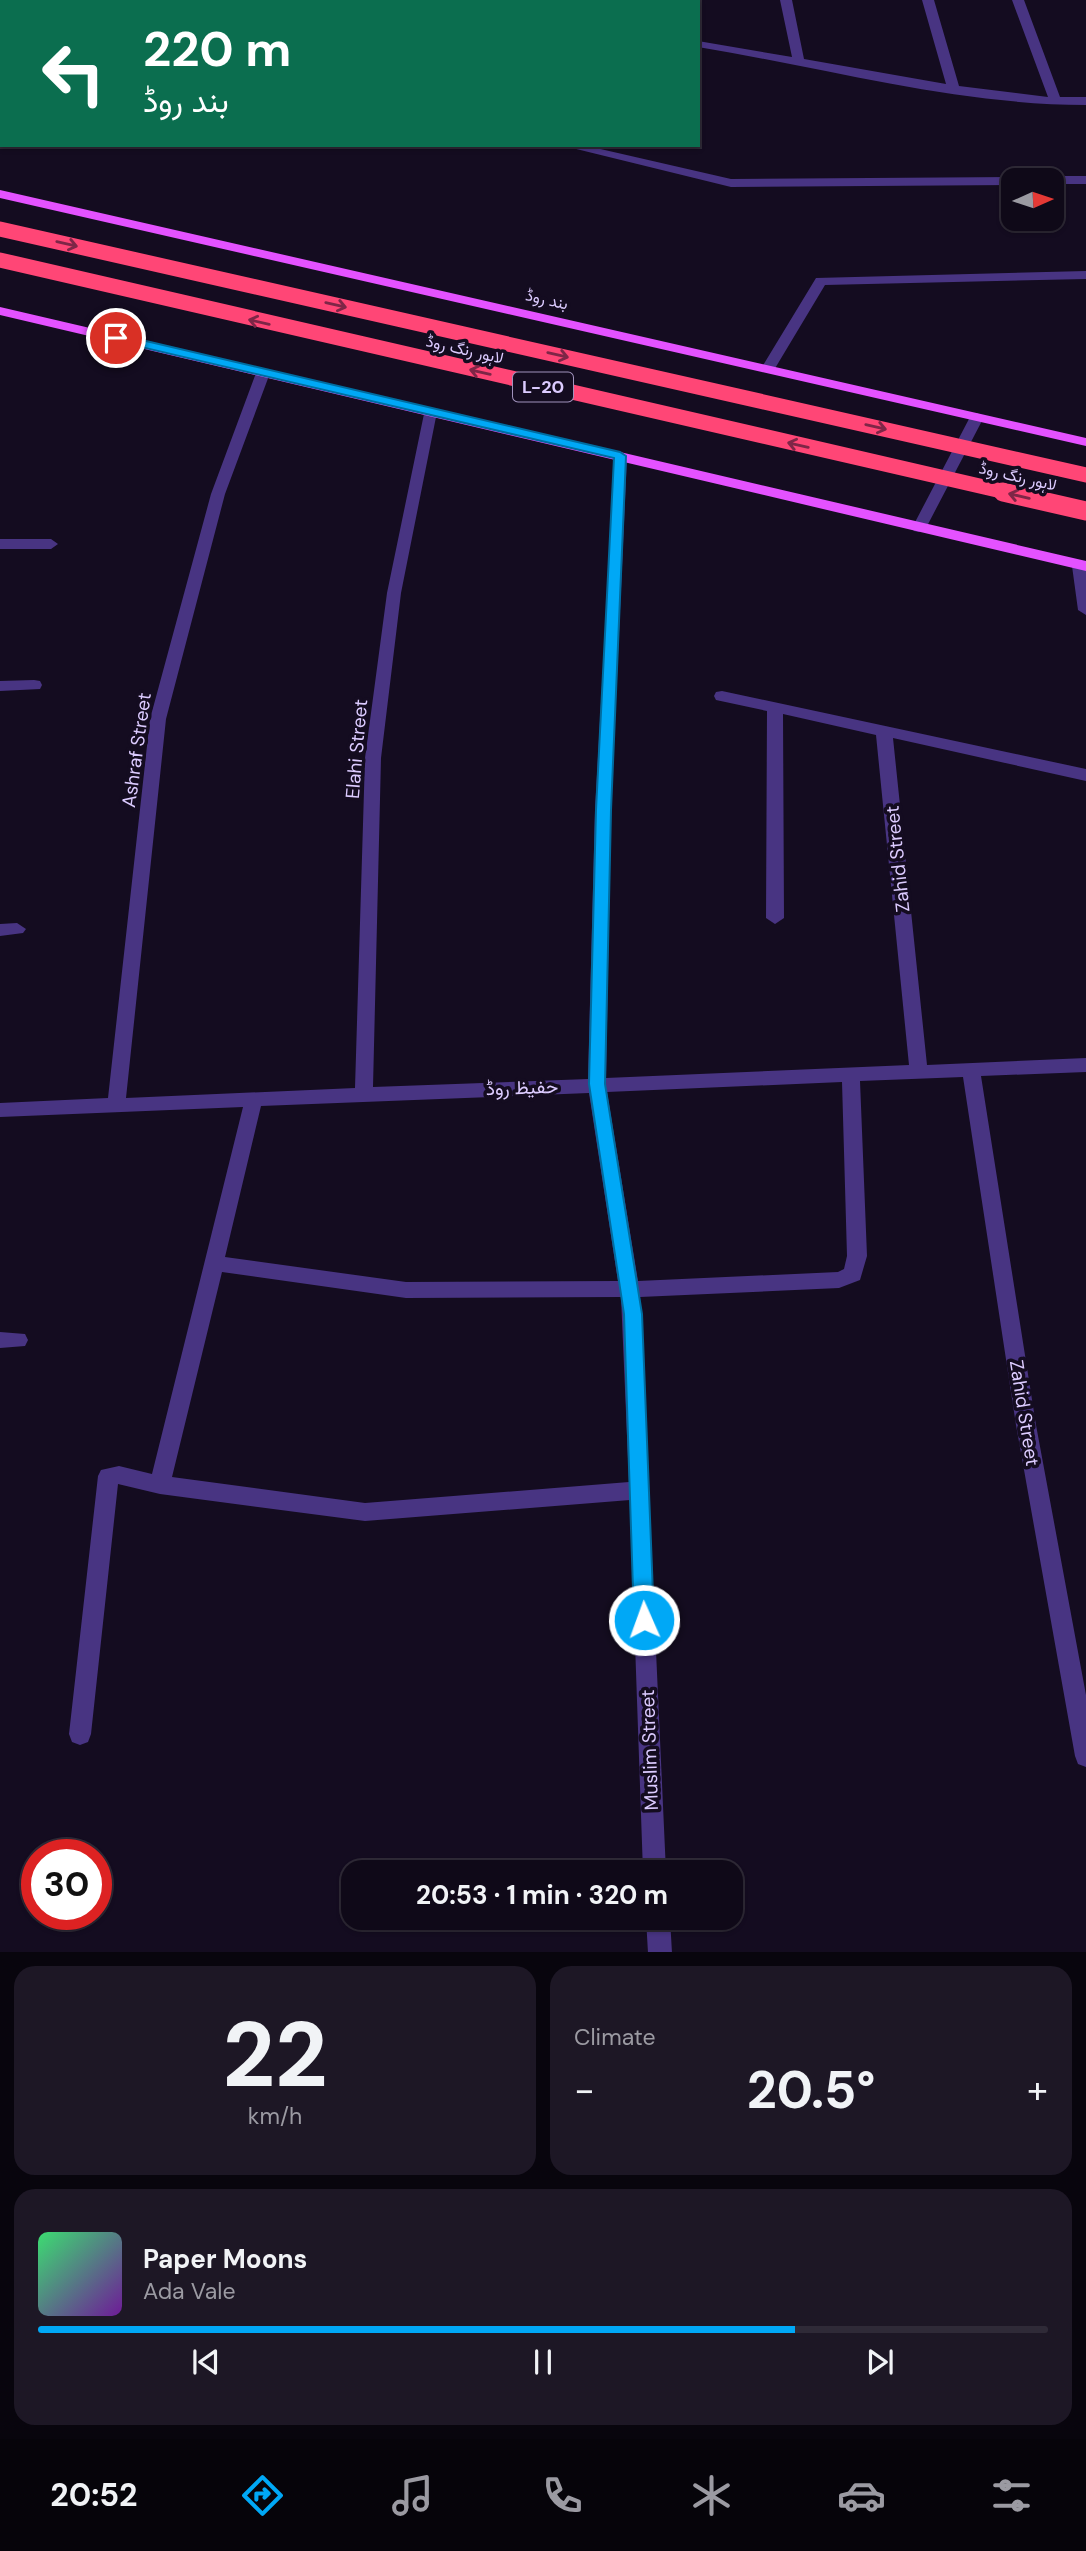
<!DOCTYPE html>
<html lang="en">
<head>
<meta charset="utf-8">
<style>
  body { margin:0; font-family:"DM Sans",Vazirmatn,sans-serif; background:#1d1725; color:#f1f3f6; height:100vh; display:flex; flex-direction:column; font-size:26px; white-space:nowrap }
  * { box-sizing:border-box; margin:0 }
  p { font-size:23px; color:#9b9aa2 }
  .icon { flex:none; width:38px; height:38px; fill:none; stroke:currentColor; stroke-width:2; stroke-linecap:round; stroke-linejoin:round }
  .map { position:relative; height:1952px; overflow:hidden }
  .sheet { display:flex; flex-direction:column; gap:14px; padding:14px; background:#08050d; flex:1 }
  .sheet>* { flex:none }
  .guide { position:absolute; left:0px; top:0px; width:700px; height:147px; box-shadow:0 2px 5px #0004,0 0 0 2px #2f2a37; background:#0b6e4f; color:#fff; overflow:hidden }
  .needle { width:46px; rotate:87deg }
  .tools { position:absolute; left:1001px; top:168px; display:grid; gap:14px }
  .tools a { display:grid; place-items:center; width:63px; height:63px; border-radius:14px; background:#0f0918; box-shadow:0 2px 5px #0004,0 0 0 2px #2f2a37; font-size:35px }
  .speed { position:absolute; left:21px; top:1839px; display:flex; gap:14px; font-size:35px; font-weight:700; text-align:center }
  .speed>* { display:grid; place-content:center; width:91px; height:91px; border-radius:50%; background:#0f0918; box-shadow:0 2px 5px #0004,0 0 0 2px #2f2a37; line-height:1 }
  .speed .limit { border:10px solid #d22; background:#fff; color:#111 }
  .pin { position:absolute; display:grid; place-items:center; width:60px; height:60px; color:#fff; margin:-30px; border:4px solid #fff; border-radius:50%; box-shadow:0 2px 7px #0007 }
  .me { position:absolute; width:77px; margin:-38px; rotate:358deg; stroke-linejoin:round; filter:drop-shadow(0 0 5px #0008) }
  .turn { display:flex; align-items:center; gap:24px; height:147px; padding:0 28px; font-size:32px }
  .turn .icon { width:91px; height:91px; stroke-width:2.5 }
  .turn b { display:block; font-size:49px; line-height:60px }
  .big { font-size:52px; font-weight:700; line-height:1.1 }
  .sheet .card { flex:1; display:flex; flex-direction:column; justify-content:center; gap:10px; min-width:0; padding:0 24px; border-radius:21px; background:#1d1725 }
  .sheet .dial { align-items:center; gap:0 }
  .dial b { font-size:91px; line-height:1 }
  .song { display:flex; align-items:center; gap:21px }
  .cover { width:84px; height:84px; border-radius:10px; background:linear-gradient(135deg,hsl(140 70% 55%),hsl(280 70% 35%)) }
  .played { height:7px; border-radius:4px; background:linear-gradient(90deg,#00a8f6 75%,#2f2a37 75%) }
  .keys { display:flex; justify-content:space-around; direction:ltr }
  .heat { display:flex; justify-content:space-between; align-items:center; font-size:38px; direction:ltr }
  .sheet .tiles { flex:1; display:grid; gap:14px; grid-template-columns:1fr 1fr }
  .card:last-child { grid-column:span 2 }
  .trip { position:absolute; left:341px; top:1860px; width:402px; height:70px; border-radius:21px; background:#0f0918; box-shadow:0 2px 5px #0004,0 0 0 2px #2f2a37; font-weight:700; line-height:70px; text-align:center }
  .tab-bar { display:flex; height:112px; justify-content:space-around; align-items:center; background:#06040a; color:#9b9aa2 }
  .tab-bar .icon { width:49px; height:49px }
  .tab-bar .on { color:#00a8f6 }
  .tab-bar b { font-size:32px; color:#f1f3f6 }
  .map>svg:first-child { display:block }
</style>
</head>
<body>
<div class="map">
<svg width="1086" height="1953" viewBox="0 0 1086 1953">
  <rect width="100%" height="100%" fill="#140c20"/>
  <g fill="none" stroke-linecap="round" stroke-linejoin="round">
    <path fill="#483482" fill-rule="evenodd" d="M 18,0 L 30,0 L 18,2 Z
      M 416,0 L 428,0 L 428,2 L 416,2 Z
      M 446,0 L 465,0 L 466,2 L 448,2 Z
      M 631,0 L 643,0 L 643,2 L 631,2 Z
      M 780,0 L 792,0 L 804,59 L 946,84 L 922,0 L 934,0 L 959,86 L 1048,97 L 1012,0 L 1024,0 L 1060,97 L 1086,97 L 1086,105 C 957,105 826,68 698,47 L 698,41 L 792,57 Z
      M 0,63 L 2,63 L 0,74 Z
      M 560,145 L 583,145 L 731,179 L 1013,177 L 1019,180 L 1013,180 L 1013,185 L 731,187 Z
      M 1052,176 L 1086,176 L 1086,184 L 1052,184 L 1052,180 L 1046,180 Z
      M 1086,271 L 1086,279 L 825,285 L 774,370 L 769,371 L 762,367 L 816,278 Z
      M 263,369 L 270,373 L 225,494 L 166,719 L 126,1098 L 355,1088 L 365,758 L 387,593 L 425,409 L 430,408 L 437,412 L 401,593 L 381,758 L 373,1087 L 588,1079 L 595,810 L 615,453 L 620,452 L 627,456 L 611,810 L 606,1078 L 909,1065 L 876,735 L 783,714 L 784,918 L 775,924 L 766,918 L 767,711 L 716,700 L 714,696 L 716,692 L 722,691 L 1086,769 L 1086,781 L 893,738 L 927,1065 L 1086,1058 L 1086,1072 L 981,1076 L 1036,1425 L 1086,1695 L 1086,1767 L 1078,1764 L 1075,1756 L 1016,1425 L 963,1077 L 860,1081 L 867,1256 L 860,1280 L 839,1288 L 640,1297 L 666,1872 L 643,1872 L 630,1500 L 365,1521 L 160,1494 L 118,1484 L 91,1734 L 88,1742 L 80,1745 L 72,1742 L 69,1734 L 98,1476 L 101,1470 L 119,1466 L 152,1474 L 243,1107 L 0,1117 L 0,1103 L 108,1098 L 150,719 L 211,494 L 256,373 ZM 842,1082 L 847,1256 L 844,1269 L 838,1272 L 638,1281 L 607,1092 ZM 589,1093 L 618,1281 L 406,1282 L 225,1257 L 261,1106 ZM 222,1272 L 406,1298 L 621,1297 L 629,1482 L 365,1503 L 172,1477 Z
      M 977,413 L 984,417 L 926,528 L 919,532 L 914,531 L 912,528 L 970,417 Z
      M 0,539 L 51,539 L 58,544 L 51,549 L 0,549 Z
      M 1079,561 L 1086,565 L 1086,615 L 1078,610 L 1072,566 Z
      M 34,680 L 40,681 L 42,685 L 40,689 L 0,691 L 0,681 Z
      M 17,923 L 26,929 L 23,933 L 0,936 L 0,924 Z
      M 0,1332 L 25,1334 L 28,1340 L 25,1346 L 0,1348 Z
      M 646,1918 L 670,1918 L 672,1953 L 648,1953 Z"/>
    <path fill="#e452ff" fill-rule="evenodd" d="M 0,190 L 1086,438 L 1086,446 L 0,198 Z
      M 0,307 L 1086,561 L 1086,571 L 0,315 Z"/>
    <path stroke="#ff4676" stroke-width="15" d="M 0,229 L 1086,475
      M 0,260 L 1010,493"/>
    <path stroke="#ff4676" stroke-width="19" d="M 1003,492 L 1086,511"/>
  </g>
  <defs><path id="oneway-shaft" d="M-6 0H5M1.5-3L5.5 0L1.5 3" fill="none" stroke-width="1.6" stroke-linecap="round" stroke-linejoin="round" transform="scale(1.75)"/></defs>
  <g stroke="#7e2647">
    <use href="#oneway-shaft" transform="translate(67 244) rotate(13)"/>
    <use href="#oneway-shaft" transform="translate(336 305) rotate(13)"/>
    <use href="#oneway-shaft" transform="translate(259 322) rotate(-167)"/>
    <use href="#oneway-shaft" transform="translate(558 355) rotate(13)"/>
    <use href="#oneway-shaft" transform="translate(480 372) rotate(-167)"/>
    <use href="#oneway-shaft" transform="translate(876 427) rotate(13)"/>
    <use href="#oneway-shaft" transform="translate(798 445) rotate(-167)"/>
    <use href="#oneway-shaft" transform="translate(1019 496) rotate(-167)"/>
  </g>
  <path fill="#00a8f6" stroke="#006da0" stroke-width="2" d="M 116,334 L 620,452 L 626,456 L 611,810 L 605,1084 L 642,1314 L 654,1620 L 651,1626 L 644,1629 L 637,1626 L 634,1620 L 624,1314 L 589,1084 L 596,810 L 614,458 L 111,340 L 110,338 Z"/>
  <g text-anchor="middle" stroke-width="7" stroke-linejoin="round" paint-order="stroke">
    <g font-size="16" fill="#dccbff" stroke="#140c20">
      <text transform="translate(547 299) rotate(13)" y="6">بند روڈ</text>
      <text transform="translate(465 349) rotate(13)" y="6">لاہور رنگ روڈ</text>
      <text transform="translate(1018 476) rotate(13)" y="6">لاہور رنگ روڈ</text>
    </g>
    <rect fill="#140c20" stroke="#a092bc" stroke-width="2" x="513" y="372.5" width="60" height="29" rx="5"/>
    <g font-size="18" font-weight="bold" fill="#dccbff">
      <text x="543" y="393">L-20</text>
    </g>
    <g font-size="19" fill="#dccbff" stroke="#140c20">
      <text transform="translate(356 749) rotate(-85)" y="7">Elahi Street</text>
      <text transform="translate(136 750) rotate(-82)" y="7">Ashraf Street</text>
      <text transform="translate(897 859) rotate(-96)" y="7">Zahid Street</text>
      <text transform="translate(522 1087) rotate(-2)" y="7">حفیظ روڈ</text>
      <text transform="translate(1025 1413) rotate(81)" y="7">Zahid Street</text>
      <text transform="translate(649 1750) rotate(-92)" y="7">Muslim Street</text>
    </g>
  </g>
</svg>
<div class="tools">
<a><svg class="needle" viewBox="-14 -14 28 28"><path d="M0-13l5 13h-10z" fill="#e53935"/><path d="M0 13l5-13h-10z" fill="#9b9aa2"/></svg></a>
</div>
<div class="speed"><div class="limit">30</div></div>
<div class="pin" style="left:116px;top:338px;background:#d93025"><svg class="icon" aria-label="arrive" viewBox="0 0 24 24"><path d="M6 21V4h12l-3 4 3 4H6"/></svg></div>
<svg class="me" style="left:644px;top:1620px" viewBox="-20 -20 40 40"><circle r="17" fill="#00a8f6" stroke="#fff" stroke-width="3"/><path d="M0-11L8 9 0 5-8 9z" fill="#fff"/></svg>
<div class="trip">20:53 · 1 min · 320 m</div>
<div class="guide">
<div class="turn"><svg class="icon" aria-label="left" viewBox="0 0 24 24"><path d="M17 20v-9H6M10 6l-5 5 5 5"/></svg><div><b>220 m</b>بند روڈ</div></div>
</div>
</div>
<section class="sheet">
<div class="tiles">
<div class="card dial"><b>22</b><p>km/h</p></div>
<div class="card"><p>Climate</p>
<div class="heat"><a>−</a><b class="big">20.5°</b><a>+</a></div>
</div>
<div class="card">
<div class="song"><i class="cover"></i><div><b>Paper Moons</b><p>Ada Vale</p></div></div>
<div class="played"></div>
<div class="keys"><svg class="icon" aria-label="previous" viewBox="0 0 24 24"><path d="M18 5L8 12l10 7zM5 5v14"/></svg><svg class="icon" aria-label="pause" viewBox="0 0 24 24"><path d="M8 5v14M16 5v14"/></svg><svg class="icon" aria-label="next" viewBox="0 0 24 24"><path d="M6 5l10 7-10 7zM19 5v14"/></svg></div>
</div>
</div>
</section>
<nav class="tab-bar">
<b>20:52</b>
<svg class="icon on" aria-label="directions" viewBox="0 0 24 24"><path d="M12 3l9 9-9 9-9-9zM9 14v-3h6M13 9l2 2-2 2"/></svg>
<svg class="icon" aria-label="music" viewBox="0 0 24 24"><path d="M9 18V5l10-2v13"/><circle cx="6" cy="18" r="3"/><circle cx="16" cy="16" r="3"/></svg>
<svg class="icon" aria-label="phone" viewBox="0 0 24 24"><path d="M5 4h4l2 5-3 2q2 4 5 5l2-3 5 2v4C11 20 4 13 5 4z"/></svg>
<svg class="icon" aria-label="climate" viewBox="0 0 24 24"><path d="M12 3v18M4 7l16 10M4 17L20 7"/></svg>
<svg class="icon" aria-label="car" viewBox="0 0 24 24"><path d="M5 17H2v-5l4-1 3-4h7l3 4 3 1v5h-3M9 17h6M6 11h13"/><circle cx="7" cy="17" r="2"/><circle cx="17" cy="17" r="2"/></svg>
<svg class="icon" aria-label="filters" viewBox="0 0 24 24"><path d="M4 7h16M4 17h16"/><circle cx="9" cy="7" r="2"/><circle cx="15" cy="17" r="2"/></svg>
</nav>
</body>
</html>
